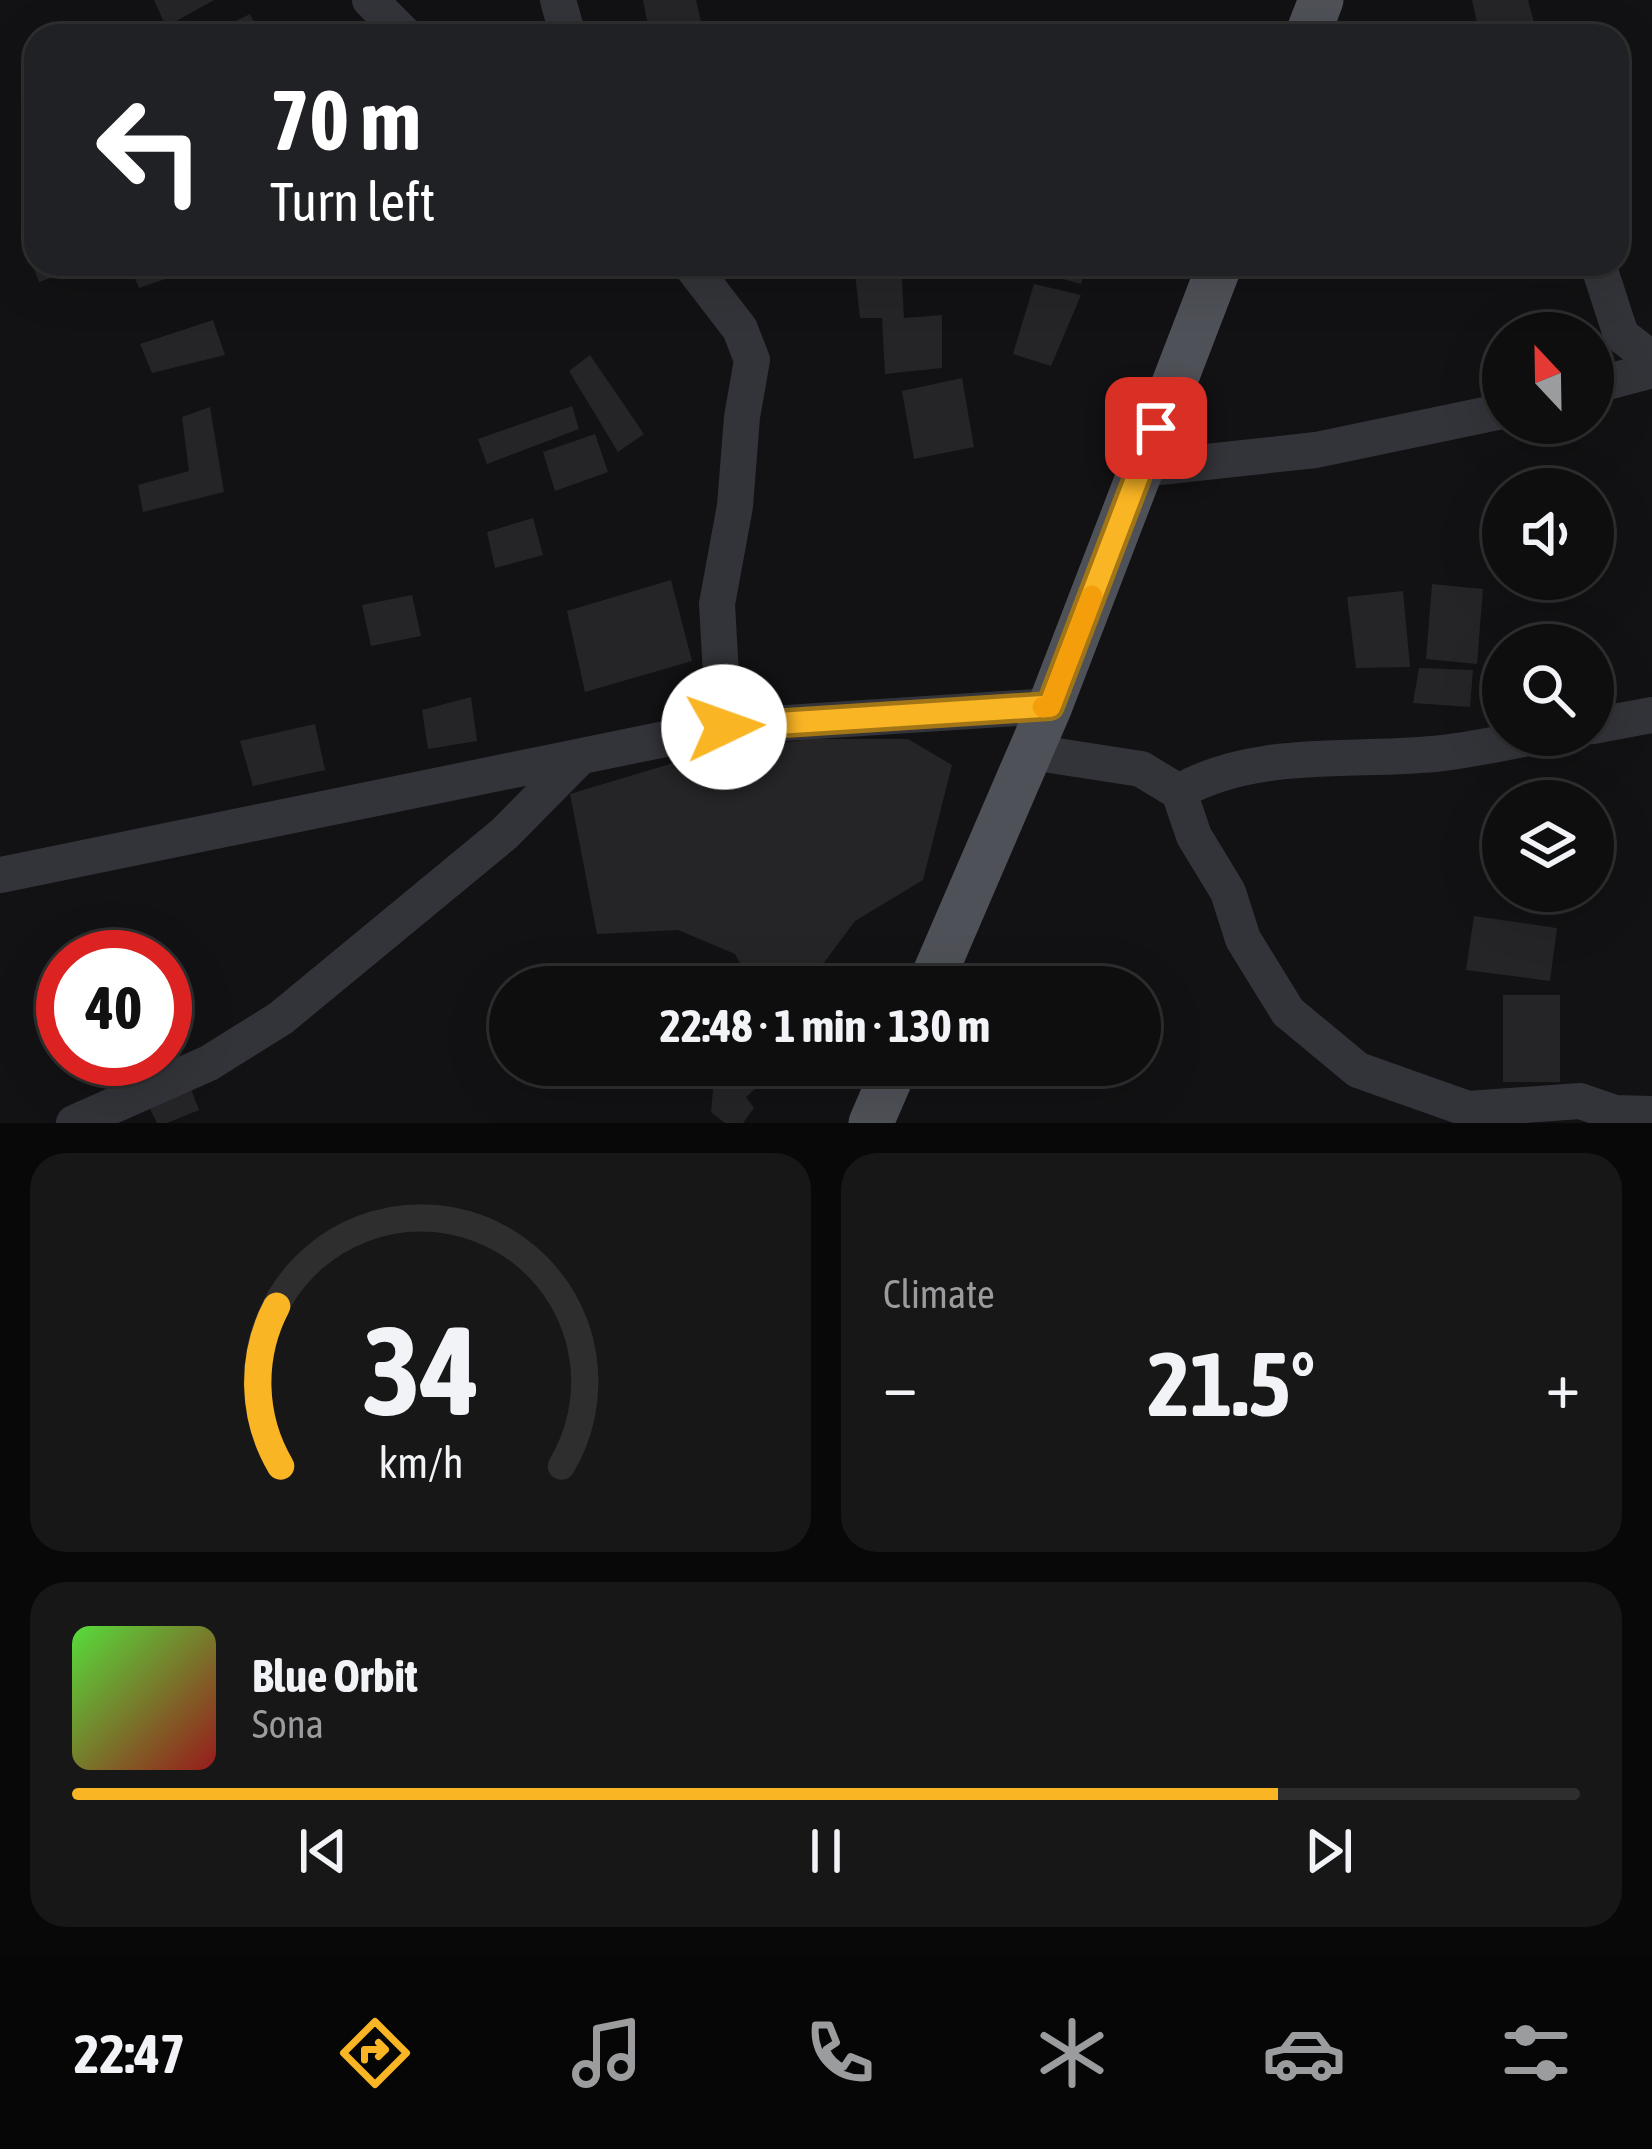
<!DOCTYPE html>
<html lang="en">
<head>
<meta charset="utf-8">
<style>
  body { margin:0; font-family:"Asap Condensed",sans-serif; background:#171718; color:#f1f3f6; height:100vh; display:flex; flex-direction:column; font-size:45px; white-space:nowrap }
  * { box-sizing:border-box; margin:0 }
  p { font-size:39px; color:#9b9c9e }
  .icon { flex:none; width:66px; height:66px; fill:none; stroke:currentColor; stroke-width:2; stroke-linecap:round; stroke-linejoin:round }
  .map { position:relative; height:1123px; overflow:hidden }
  .drawer { display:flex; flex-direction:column; gap:30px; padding:30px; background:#080808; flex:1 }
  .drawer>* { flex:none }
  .top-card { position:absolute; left:24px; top:24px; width:1605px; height:252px; border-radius:36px; box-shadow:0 12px 48px #0002,0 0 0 3px #2e2e2f; background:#202124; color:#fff; overflow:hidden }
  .needle { width:78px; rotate:338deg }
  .controls { position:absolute; left:1482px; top:312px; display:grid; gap:24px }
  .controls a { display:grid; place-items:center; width:132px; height:132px; border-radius:50%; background:#0e0e0f; box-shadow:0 12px 48px #0002,0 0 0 3px #2e2e2f; font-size:60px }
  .speed { position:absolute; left:36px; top:930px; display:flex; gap:24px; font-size:60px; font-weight:700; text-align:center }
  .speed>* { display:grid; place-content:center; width:156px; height:156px; border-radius:50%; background:#0e0e0f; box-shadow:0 12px 48px #0002,0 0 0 3px #2e2e2f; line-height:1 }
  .speed .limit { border:18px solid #d22; background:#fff; color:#111 }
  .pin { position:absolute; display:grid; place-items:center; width:102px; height:102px; color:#fff; margin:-51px; border-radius:24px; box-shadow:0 6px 18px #0006 }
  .me { position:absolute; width:132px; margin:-66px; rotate:87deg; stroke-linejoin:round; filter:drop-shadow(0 0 9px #0008) }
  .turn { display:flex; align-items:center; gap:42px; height:252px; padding:0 48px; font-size:54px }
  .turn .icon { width:156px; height:156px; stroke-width:2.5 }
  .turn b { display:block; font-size:84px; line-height:102px }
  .big { font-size:90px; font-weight:700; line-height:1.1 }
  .drawer .card { flex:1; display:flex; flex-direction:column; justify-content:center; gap:18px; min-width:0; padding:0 42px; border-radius:36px; background:#171718 }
  .drawer .dial { align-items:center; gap:0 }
  .dial svg { height:312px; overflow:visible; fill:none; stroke:#2e2e2f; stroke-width:7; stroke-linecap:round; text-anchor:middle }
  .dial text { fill:#f1f3f6; stroke:none }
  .song { display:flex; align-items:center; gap:36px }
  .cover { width:144px; height:144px; border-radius:18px; background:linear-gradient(135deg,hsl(110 70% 55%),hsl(0 70% 35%)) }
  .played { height:12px; border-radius:6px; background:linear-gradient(90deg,#fab524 80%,#2e2e2f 80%) }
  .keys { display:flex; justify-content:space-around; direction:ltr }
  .heat { display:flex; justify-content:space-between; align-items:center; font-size:66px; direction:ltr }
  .drawer .tiles { flex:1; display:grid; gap:30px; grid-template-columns:1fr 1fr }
  .card:last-child { grid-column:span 2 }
  .trip { position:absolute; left:489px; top:966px; width:672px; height:120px; border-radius:60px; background:#0e0e0f; box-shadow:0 12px 48px #0002,0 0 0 3px #2e2e2f; font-weight:700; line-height:120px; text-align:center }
  .menu { display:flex; height:192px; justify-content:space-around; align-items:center; background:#060606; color:#9b9c9e }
  .menu .icon { width:84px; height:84px }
  .menu .selected { color:#fab524 }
  .menu b { font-size:54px; color:#f1f3f6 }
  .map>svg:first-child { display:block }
</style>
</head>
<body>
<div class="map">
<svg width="1652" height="1123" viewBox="0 0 1652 1123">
  <rect width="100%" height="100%" fill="#121214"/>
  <path fill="#252528" d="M 154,0 L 214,0 L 166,27 Z
    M 643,0 L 696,0 L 704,36 L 650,36 Z
    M 1472,0 L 1528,0 L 1535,26 L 1480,36 Z
    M 250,14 L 261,36 L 206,36 Z
    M 36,254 L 36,264 L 87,265 L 39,282 L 29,256 Z
    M 129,264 L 206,264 L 206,265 L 139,288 Z
    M 854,264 L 901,264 L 904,318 L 942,315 L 942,368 L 885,374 L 882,318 L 860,318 Z
    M 1045,264 L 1086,264 L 1081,284 L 1042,273 Z
    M 1034,284 L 1081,295 L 1051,366 L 1013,354 Z
    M 213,320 L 225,355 L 152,373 L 140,344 Z
    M 590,355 L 644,434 L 618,452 L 569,371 Z
    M 962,378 L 974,447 L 914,459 L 902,391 Z
    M 572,406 L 579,429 L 487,464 L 478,439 Z
    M 210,407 L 224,492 L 143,512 L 138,485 L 189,471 L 182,417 Z
    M 595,434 L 608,472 L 555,491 L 543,452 Z
    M 533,518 L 543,555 L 495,568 L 487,532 Z
    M 671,580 L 692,661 L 585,692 L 567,611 Z
    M 1432,584 L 1483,589 L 1477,664 L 1426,659 Z
    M 1403,591 L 1410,667 L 1356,668 L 1347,597 Z
    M 412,595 L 421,636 L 371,646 L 362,605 Z
    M 1419,668 L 1473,670 L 1470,707 L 1413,703 Z
    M 471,697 L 477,741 L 428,749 L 422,710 Z
    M 315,724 L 325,770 L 253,786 L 240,741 Z
    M 811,739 L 908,739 L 952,765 L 923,880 L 855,921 L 806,987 L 753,987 L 735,954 L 678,930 L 597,934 L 570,794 L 713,751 Z
    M 1474,916 L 1557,928 L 1550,981 L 1466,970 Z
    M 1503,995 L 1560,995 L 1560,1082 L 1503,1082 Z
    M 735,1065 L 782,1065 L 746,1097 L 754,1108 L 743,1123 L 725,1123 L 711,1112 L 714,1079 Z
    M 185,1074 L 199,1110 L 167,1123 L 157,1123 L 146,1101 Z"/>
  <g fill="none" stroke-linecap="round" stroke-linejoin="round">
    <path stroke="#333439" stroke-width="36" d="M 370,0 L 406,36
      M 558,0 L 568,36
      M 690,264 L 740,329 L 752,360 L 742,417 L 735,506 L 717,604 L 724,727
      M 1598,264 L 1621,335 L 1652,359
      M 1593,386 L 1652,370
      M 1141,469 L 1316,450 L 1503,411
      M 1593,726 L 1652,715
      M 1031,752 L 1141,769 L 1179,792 L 1194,836 L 1228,892 L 1243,939 L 1288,1012 L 1358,1070 L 1468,1109 L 1580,1101 L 1615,1113 L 1652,1114
      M 1179,792 C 1255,747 1358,763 1443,753 C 1477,749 1511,741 1544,735
      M 0,875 L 724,727 L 1050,706
      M 74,1123 L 209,1063 L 281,1018 L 504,834 L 580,757"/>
    <path stroke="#4f5158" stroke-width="45" d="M 1307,36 L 1321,0
      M 929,987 L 1050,706 L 1220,264
      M 871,1123 L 896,1065"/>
  </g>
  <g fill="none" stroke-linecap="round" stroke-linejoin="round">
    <defs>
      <path id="route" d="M 724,727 L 1050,706 L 1156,428"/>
    </defs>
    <use href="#route" stroke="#a27617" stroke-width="30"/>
    <use href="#route" stroke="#fab524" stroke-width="21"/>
    <path stroke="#f59e0b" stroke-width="21" d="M 1043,707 L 1050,706 L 1092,596"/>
  </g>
</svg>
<div class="controls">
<a><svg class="needle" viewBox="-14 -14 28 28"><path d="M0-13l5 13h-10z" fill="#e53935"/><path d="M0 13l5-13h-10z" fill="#9b9c9e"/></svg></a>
<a><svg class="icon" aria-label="sound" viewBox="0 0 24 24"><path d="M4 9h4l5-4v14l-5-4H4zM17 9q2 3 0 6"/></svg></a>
<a><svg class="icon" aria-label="search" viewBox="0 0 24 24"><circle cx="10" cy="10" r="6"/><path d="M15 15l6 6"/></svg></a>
<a><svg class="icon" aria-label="layers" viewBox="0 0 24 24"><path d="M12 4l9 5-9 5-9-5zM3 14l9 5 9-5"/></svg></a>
</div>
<div class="speed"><div class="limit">40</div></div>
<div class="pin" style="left:1156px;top:428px;background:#d93025"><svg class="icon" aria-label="arrive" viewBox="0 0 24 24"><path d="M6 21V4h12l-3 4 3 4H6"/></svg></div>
<svg class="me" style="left:724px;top:727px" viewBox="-20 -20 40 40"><circle r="19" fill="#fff"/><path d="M0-13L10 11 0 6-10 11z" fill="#fab524"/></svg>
<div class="trip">22:48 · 1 min · 130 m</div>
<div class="top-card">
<div class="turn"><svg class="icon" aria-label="left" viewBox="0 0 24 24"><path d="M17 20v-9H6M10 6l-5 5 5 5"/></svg><div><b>70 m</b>Turn left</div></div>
</div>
</div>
<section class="drawer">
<div class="tiles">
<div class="card dial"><svg viewBox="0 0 100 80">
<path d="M14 69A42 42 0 1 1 86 69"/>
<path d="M14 69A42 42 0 0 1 13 28" stroke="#fab524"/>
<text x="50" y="56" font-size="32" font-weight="700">34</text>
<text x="50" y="72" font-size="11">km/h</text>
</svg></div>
<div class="card"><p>Climate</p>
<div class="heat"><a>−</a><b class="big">21.5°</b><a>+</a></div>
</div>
<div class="card">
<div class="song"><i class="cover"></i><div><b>Blue Orbit</b><p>Sona</p></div></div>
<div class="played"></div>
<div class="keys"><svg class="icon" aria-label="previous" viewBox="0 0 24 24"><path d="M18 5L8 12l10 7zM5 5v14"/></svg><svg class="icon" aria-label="pause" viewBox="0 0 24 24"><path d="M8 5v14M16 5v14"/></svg><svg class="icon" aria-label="next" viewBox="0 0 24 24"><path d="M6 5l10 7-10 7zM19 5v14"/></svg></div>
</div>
</div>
</section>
<nav class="menu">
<b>22:47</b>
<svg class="icon selected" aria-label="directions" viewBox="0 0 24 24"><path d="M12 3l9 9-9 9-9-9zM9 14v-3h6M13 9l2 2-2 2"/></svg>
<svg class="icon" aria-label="music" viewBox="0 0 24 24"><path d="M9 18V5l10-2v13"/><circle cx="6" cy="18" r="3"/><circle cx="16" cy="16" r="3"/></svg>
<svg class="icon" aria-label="phone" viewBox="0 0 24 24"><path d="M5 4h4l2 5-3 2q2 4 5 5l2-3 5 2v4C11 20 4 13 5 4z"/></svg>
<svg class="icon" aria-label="climate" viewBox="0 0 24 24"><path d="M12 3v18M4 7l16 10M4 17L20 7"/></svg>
<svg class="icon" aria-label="car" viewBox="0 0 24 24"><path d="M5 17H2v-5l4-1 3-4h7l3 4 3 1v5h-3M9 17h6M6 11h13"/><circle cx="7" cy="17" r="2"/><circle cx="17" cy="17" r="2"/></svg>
<svg class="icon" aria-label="filters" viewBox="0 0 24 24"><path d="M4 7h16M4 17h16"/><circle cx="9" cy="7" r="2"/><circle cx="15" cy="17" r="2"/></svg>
</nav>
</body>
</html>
